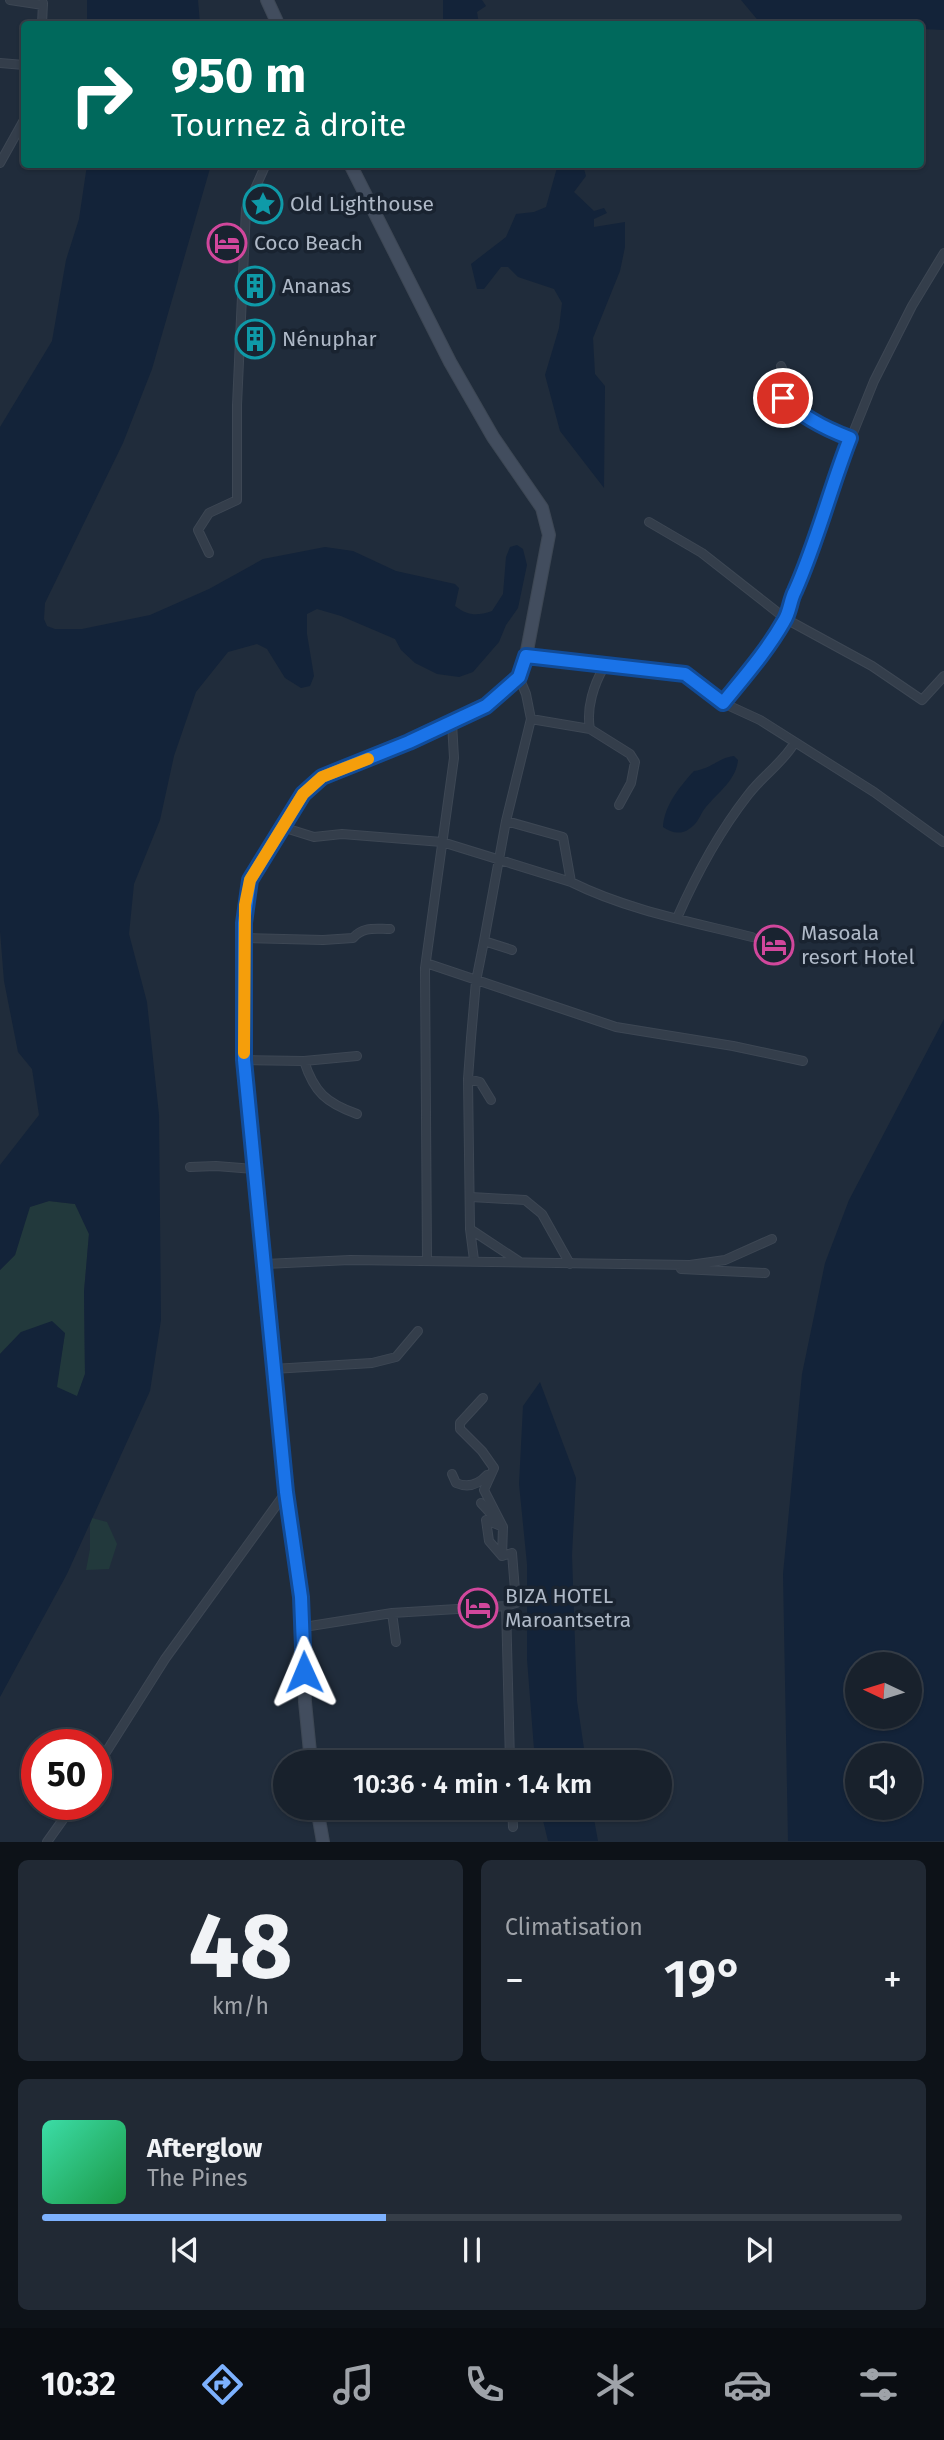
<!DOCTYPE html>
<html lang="fr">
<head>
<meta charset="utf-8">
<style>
  body { margin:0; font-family:"Fira Sans",sans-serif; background:#212934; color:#f1f3f6; height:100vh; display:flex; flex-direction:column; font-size:26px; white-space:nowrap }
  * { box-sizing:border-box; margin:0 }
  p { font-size:23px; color:#9fa3a9 }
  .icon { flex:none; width:38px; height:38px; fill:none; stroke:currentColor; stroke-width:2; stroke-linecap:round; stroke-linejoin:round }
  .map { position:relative; height:1842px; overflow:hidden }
  .panel { display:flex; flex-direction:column; gap:18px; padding:18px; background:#0d1218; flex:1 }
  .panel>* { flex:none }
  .hud { position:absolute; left:21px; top:21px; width:903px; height:147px; border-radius:7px; box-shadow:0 2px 5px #0004,0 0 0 2px #363e48; background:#00695c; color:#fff; overflow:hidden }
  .needle { width:46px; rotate:274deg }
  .controls { position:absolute; left:845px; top:1652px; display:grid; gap:14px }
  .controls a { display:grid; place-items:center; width:77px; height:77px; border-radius:50%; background:#18212c; box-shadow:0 2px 5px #0004,0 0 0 2px #363e48; font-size:35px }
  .speed { position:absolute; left:21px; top:1729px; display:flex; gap:14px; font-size:35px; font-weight:700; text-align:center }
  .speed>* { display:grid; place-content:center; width:91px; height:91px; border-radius:50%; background:#18212c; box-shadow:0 2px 5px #0004,0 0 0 2px #363e48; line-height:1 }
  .speed .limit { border:10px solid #d22; background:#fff; color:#111 }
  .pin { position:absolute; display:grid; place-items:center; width:60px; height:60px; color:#fff; margin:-30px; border:4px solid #fff; border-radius:50%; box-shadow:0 2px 7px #0007 }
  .me { position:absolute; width:77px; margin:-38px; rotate:359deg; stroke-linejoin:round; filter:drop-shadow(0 0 5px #0008) }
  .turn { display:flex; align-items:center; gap:24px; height:147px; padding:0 35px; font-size:32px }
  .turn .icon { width:91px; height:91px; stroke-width:2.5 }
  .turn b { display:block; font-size:49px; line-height:60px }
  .big { font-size:52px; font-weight:600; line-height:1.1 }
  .panel .tile { flex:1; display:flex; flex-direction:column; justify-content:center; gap:10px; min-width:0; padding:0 24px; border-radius:10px; background:#212934 }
  .panel .dial { align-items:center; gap:0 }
  .dial b { font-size:91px; line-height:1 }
  .song { display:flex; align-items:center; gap:21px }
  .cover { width:84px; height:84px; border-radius:10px; background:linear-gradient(135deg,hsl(160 70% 55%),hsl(140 70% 35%)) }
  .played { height:7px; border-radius:4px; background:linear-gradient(90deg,#7db1fe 40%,#363e48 40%) }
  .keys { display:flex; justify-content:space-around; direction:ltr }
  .heat { display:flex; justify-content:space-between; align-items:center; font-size:38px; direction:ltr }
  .panel .tiles { flex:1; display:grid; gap:18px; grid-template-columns:1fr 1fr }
  .tile:last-child { grid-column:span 2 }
  .trip { position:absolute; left:273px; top:1750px; width:399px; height:70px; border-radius:35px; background:#18212c; box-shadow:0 2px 5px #0004,0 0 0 2px #363e48; font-weight:600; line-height:70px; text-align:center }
  .dock { display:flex; height:112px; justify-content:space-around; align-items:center; background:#0a0d12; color:#9fa3a9 }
  .dock .icon { width:49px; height:49px }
  .dock .active { color:#7db1fe }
  .dock b { font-size:32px; color:#f1f3f6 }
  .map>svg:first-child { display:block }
</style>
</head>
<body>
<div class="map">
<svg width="944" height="1842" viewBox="0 0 944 1842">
  <rect width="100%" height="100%" fill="#202c3b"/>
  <path fill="#22393c" d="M 49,1201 L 75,1204 L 89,1234 L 84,1292 L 85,1374 L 77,1397 L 56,1387 L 65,1333 L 21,1332 L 0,1354 L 0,1270 L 15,1255 L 29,1207 Z
    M 92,1518 L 107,1522 L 117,1544 L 109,1569 L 86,1570 L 90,1549 L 90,1524 Z"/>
  <path fill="#132339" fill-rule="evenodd" d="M 87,0 L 198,0 L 200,24 L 87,24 Z
    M 443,0 L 482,0 L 486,6 L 477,12 L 479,24 L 445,24 L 443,21 Z
    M 741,0 L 944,0 L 944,30 L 921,29 L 920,24 L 761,24 Z
    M 558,164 L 583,165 L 586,176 L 574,192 L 594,211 L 604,208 L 607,213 L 594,219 L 594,227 L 625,222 L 625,247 L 620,271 L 593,338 L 595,374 L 605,386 L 604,488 L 560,431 L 545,375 L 559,328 L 562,303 L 554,289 L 518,277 L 508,267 L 501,267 L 484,289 L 477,289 L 471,264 L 506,237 L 516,214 L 534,212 L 546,207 Z
    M 87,165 L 211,165 L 152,369 L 123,443 L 45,603 L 44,619 L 47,626 L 55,629 L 82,629 L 150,615 L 209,589 L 263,559 L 325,547 L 353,551 L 396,571 L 455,584 L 459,588 L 455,606 C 468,616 477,616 492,611 L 503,594 L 506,557 L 510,547 L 517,545 L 523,549 L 527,565 L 518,608 L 506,625 L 499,642 L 473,672 L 459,677 L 437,674 L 415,663 L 401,650 L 395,639 L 341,616 L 317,609 L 307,614 L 307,634 L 314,676 L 310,686 L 301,688 L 285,678 L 267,649 L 257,644 L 228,652 L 196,692 L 174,756 L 160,820 L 134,884 L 129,934 L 147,1002 L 159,1115 L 161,1320 L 150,1391 L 67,1574 L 0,1697 L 0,1354 L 21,1332 L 52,1321 L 65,1333 L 57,1387 L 77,1396 L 85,1374 L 84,1292 L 89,1234 L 75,1204 L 49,1201 L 30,1207 L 15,1255 L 0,1270 L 0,1165 L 39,1115 L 32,1069 L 18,1052 L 4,981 L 0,931 L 0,427 L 52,341 L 66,260 L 79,219 Z
    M 734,756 L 738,760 C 736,782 715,794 703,811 C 699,818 696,825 689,829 C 681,835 671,833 663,827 C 664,806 680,786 694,771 C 711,769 718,758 734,756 Z
    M 944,1019 L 944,1841 L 788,1841 L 783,1574 L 802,1374 L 825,1263 L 849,1200 ZM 910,1664 L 910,1717 L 858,1717 L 858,1664 ZM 910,1755 L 910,1808 L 858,1808 L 858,1755 Z
    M 540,1382 L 576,1478 L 572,1555 L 577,1701 L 586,1762 L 535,1762 L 527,1659 L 527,1564 L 519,1484 L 523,1406 Z
    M 540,1808 L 592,1808 L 598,1841 L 548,1841 Z"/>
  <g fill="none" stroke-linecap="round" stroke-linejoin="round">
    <defs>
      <path id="street" d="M 10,0 L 43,5
        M 42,24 L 43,3
        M 0,63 L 24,65
        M 0,163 L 24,120
        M 781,366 L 786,377 L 783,398 C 801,416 826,429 850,438
        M 649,522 L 702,553 L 786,619 L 872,666 L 922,700 L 944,676
        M 209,553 L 198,530 L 209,513 L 237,500 L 237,405 L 246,209 L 266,164
        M 526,656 L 604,667 L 664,670 L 685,674 L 723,703 L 760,720 L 874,792 L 943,842
        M 604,667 C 594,684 586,708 590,729 L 630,754 L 635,762 L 631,783 L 619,805
        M 519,677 L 526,694 L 531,719 L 506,821 L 484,941 L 476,981 L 471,1038 L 468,1079 L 470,1229 L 520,1262
        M 723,703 L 767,648 L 786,619 L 794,592 L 804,575 L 813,547 L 832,485 L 874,381 L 912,306 L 944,253
        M 531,719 L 590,729
        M 506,821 L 563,837 L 571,882
        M 282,827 L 314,837 L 342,834 L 442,842 L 571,882 C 627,910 692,922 752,937
        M 677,918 C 696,875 719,832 748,795 C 763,775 783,763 795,742
        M 244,938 L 323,940 L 353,938 C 363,926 376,929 390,929
        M 484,941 L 512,950
        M 426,963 L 616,1027 L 733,1046 L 803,1061
        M 244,1060 L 304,1061 L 357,1056
        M 304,1061 C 314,1092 326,1103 357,1114
        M 468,1079 L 480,1082 L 491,1100
        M 190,1167 L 216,1166 L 254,1169
        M 471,1197 L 525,1200 L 542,1214 L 570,1264
        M 470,1229 L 474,1260
        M 427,1261 L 425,968 L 454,758 L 452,723
        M 265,1264 L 350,1260 L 690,1265 L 725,1260 L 772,1239
        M 681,1269 L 765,1273
        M 273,1369 L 372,1363 L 396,1357 L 418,1331
        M 452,1474 L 456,1483 C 468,1488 478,1485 487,1475
        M 481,1503 L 503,1527 L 502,1556
        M 506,1606 L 510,1762
        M 392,1613 L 396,1642
        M 304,1627 L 392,1613 L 506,1606 L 516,1603 L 512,1553 L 502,1556 L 489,1541 L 486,1520 L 503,1527 L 484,1490 L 494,1468 L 482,1451 L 460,1429 L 460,1423 L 483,1398
        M 96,1768 L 165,1659 L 286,1492
        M 512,1808 L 513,1827
        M 47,1842 L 74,1804"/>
      <path id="secondary" d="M 267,0 L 278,24
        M 311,1762 L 305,1702 L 301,1597 L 286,1492 L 244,1060 L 245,905 L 250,880 L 282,827 L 303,794 L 322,777 L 452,723 L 486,706 L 519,677 L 526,656 L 549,535 L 542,508 L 493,437 L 450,362 L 350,164
        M 317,1808 L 323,1842"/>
    </defs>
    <use href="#street" stroke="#3d4754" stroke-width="10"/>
    <use href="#secondary" stroke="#3d4754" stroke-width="14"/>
    <use href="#street" stroke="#343e4b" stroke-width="8"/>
    <use href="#secondary" stroke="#424d5e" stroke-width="12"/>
  </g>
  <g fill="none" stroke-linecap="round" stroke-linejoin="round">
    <defs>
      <path id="route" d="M 304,1672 L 301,1597 L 286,1492 L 244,1060 L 244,923 L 250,880 L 303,794 L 322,777 L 409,742 L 486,706 L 519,677 L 526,656 L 685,674 L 723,703 C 744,677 767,651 784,621 C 790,612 790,600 795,591 C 817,542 830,489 850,438 C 826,429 801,416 783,398"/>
    </defs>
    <use href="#route" stroke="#114b97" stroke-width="18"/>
    <use href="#route" stroke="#1a73e8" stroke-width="12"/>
    <path stroke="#f59e0b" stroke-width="12" d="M 244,1053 L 245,905 L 250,880 L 303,794 L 322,777 L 368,759"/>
  </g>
  <defs>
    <symbol id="sight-ring" viewBox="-11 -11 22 22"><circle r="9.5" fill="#192330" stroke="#0f9aa8" stroke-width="1.5"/><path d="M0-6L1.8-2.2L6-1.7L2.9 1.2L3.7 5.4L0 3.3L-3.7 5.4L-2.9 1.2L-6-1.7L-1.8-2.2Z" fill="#0f9aa8"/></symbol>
    <symbol id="hotel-ring" viewBox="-11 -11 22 22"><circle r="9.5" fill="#192330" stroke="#d1479c" stroke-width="1.5"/><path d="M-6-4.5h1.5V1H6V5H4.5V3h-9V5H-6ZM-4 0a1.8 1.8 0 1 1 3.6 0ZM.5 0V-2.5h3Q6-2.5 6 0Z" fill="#d1479c"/></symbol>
    <symbol id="building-ring" viewBox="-11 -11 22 22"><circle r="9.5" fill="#192330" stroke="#0f9aa8" stroke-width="1.5"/><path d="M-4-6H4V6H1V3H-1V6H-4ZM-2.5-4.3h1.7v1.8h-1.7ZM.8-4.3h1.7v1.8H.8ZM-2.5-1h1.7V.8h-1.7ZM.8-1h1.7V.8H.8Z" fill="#0f9aa8"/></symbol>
  </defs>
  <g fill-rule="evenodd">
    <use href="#sight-ring" x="241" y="182" width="44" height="44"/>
    <use href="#hotel-ring" x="205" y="221" width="44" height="44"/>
    <use href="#building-ring" x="233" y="264" width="44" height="44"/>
    <use href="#building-ring" x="233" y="317" width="44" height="44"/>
    <use href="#hotel-ring" x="752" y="923" width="44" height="44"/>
    <use href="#hotel-ring" x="456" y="1586" width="44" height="44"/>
  </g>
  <g text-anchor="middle" stroke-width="7" stroke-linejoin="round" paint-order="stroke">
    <g font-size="21" fill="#afb9c7" stroke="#192330" text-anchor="start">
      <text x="290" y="211">Old Lighthouse</text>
      <text x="254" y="250">Coco Beach</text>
      <text x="282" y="293">Ananas</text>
      <text x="282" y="346">Nénuphar</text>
      <text x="801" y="940">Masoala<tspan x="801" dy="24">resort Hotel</tspan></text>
      <text x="505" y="1603">BIZA HOTEL<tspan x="505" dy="24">Maroantsetra</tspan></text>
    </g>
  </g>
</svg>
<div class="controls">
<a><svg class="needle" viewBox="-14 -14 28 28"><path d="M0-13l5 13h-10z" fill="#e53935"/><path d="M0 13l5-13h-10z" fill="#9fa3a9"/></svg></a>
<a><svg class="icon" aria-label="sound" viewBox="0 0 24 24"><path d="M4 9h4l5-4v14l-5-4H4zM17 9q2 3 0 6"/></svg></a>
</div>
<div class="speed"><div class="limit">50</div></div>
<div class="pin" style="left:783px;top:398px;background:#d93025"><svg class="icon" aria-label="arrive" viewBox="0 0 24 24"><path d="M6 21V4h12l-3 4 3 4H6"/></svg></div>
<svg class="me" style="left:304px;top:1672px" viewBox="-20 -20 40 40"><path d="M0-17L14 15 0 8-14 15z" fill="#1a73e8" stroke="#fff" stroke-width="4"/></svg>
<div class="trip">10:36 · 4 min · 1.4 km</div>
<div class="hud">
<div class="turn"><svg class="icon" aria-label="right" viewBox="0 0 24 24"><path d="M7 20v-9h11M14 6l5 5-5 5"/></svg><div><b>950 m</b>Tournez à droite</div></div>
</div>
</div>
<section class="panel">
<div class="tiles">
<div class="tile dial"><b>48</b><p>km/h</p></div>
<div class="tile"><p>Climatisation</p>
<div class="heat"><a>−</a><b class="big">19°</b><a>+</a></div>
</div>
<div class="tile">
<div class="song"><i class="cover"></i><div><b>Afterglow</b><p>The Pines</p></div></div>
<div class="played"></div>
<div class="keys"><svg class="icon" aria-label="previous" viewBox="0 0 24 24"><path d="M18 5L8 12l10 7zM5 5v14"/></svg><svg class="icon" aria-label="pause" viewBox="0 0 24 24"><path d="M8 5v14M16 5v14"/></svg><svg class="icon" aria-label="next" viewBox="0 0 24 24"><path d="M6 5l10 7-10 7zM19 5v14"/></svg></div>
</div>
</div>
</section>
<nav class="dock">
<b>10:32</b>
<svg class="icon active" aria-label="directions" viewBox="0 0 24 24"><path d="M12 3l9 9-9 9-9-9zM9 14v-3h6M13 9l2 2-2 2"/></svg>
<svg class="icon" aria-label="music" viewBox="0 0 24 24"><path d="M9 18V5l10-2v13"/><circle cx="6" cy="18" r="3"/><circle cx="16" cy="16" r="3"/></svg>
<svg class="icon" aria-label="phone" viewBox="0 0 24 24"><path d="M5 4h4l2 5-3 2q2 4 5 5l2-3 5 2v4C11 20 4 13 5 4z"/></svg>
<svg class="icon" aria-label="climate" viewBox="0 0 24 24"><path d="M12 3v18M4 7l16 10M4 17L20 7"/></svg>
<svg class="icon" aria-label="car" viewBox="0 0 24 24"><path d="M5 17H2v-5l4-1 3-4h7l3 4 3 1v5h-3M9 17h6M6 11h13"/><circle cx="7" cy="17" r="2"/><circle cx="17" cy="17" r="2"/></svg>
<svg class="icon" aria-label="filters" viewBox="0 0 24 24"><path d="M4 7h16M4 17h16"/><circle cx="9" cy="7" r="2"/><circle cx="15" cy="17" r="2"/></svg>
</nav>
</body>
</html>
